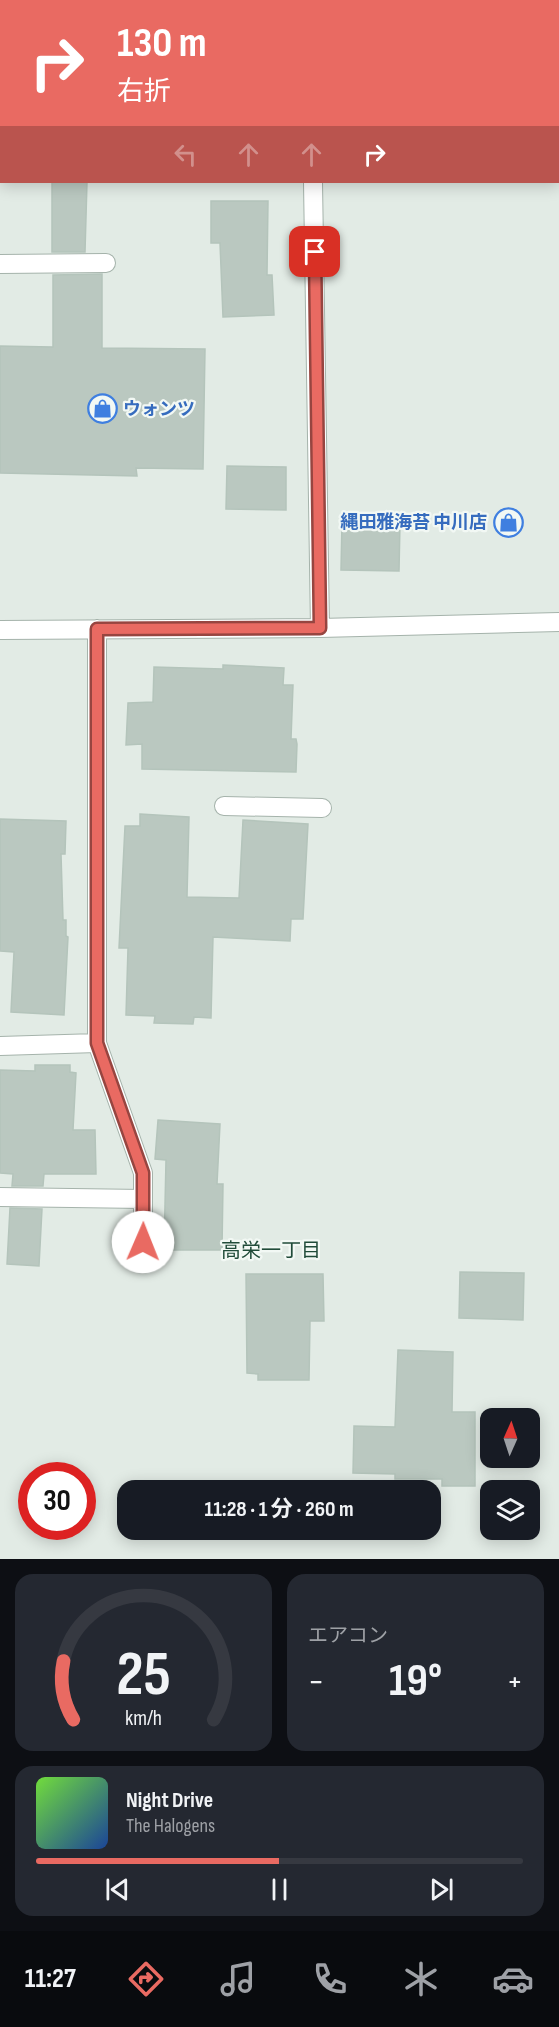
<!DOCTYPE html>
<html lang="ja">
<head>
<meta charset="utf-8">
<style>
  body { margin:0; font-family:"Sofia Sans Condensed","Noto Sans JP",sans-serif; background:#242831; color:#f1f3f6; height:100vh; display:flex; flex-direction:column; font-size:22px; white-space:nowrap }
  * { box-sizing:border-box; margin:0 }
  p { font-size:20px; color:#9ea1a6 }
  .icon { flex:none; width:33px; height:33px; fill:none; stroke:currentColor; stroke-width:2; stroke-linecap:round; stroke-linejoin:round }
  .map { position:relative; height:1559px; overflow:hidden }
  .side { display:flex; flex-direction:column; gap:15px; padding:15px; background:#0d0f14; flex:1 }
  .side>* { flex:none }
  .top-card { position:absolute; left:0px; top:0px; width:560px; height:183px; box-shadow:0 3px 15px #0003; background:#e96a62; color:#fff; overflow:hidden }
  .needle { width:39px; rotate:3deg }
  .buttons { position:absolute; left:480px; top:1408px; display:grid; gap:12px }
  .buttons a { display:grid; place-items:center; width:60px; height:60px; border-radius:12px; background:#171b24; box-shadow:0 3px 15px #0003; font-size:30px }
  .speed { position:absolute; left:18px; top:1462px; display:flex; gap:12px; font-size:30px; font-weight:700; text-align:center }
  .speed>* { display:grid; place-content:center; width:78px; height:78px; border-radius:50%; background:#171b24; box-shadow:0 3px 15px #0003; line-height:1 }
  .speed .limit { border:9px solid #d22; background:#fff; color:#111 }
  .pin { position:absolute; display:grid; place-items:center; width:51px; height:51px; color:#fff; margin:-26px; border-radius:12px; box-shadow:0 3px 9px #0006 }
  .me { position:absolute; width:66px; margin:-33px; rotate:1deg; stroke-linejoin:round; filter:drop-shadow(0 0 4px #0008) }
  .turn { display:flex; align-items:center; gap:21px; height:126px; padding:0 18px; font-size:27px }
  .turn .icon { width:78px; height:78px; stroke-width:2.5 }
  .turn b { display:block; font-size:42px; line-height:51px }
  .lanes { display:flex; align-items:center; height:57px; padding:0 18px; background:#0003; justify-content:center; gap:30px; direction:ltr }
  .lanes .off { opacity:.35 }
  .big { font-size:45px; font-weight:700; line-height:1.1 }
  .side .widget { flex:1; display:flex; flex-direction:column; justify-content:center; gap:9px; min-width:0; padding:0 21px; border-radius:18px; background:#242831 }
  .side .dial { align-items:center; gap:0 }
  .dial svg { height:156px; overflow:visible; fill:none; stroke:#363941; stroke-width:7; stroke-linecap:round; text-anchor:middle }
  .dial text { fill:#f1f3f6; stroke:none }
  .song { display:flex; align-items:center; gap:18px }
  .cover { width:72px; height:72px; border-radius:9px; background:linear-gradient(135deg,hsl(100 70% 55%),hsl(220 70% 35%)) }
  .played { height:6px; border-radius:3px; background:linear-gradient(90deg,#e96a62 50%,#363941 50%) }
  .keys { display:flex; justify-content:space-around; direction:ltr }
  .heat { display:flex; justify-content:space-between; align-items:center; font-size:33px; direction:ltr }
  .side .tiles { flex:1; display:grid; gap:15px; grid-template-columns:1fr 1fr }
  .widget:last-child { grid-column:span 2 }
  .trip { position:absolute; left:117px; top:1480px; width:324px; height:60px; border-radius:18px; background:#171b24; box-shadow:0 3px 15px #0003; font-weight:700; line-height:60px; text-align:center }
  .tab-bar { display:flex; height:96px; justify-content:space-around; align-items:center; background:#090b0e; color:#9ea1a6 }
  .tab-bar .icon { width:42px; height:42px }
  .tab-bar .active { color:#e96a62 }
  .tab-bar b { font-size:27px; color:#f1f3f6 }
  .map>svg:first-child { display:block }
</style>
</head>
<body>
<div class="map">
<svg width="559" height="1559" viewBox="0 0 559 1559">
  <rect width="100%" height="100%" fill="#e2ebe5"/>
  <path fill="#d0dbd4" d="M 462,0 L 559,0 L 559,29 L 558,2 L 462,2 Z"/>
  <path fill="#bac8c0" stroke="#b4c4bb" stroke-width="1.5" d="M 52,182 L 87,182 L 85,252 L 52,252 Z
    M 211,201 L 268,201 L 267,275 L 272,275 L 274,315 L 223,317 L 220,243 L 211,243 Z
    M 102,274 L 102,348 L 205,349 L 203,469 L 136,468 L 137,476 L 0,473 L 0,346 L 53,347 L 53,275 Z
    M 227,466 L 286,467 L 286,510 L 226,509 Z
    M 342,522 L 400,523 L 399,571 L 341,570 Z
    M 223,665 L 284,668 L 283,685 L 293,685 L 291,739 L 296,739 L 297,744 L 296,772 L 142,769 L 142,744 L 126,745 L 128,703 L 153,702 L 154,667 L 223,669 Z
    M 140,814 L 189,817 L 187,897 L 239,898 L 243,820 L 308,824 L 303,919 L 291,919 L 290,941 L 213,937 L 211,1018 L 194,1017 L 193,1024 L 154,1023 L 155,1016 L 126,1015 L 128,948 L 119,948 L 125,826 L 140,826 Z
    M 0,819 L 66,821 L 65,854 L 61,854 L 63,920 L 66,920 L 66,936 L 68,937 L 64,1015 L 11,1012 L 14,952 L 0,951 Z
    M 35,1065 L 70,1065 L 70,1072 L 76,1073 L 73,1130 L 95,1130 L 96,1174 L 44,1174 L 43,1186 L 12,1186 L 13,1174 L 0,1173 L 0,1070 L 35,1071 Z
    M 158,1120 L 220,1124 L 217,1184 L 223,1184 L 222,1250 L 164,1250 L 166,1160 L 155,1159 Z
    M 10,1208 L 42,1209 L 39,1266 L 7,1264 Z
    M 460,1272 L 524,1273 L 523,1320 L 459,1318 Z
    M 246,1274 L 323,1274 L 324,1321 L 310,1321 L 309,1380 L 258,1380 L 258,1374 L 247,1373 Z
    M 398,1350 L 453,1352 L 452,1412 L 475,1412 L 475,1486 L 442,1486 L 442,1479 L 395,1479 L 395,1474 L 353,1473 L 354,1426 L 395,1427 Z"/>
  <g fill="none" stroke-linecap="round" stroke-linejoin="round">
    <defs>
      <path id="minor" d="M 311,0 L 311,2
        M 0,117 L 2,117
        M 558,166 L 559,166
        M 313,182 L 320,628
        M 0,264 L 106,263
        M 97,629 L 97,1043 L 143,1173 L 143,1242
        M 0,630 L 320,628 L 559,622
        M 224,806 L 322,808
        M 0,1046 L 97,1043
        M 0,1197 L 143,1199"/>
    </defs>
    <use href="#minor" stroke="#a5b3ab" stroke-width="20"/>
    <use href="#minor" stroke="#fff" stroke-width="18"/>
  </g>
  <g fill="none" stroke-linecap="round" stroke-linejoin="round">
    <defs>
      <path id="route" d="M 143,1242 L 143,1173 L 97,1043 L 97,629 L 320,628 L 315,252"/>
    </defs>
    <use href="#route" stroke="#974540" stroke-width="15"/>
    <use href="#route" stroke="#e96a62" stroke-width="10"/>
  </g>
  <defs>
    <symbol id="shop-ring" viewBox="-11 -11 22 22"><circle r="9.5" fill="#f2f8f4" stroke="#3f7fe0" stroke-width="1.5"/><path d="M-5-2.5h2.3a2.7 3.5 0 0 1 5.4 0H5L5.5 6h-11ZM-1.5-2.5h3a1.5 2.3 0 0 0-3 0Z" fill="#3f7fe0"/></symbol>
  </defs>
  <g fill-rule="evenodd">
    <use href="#shop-ring" x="86" y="392" width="33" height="33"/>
    <use href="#shop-ring" x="492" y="506" width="33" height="33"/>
  </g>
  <g text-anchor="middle" stroke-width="4.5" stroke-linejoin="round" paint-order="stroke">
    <g font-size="18" font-weight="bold" fill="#366cbe" stroke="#f2f8f4" text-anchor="start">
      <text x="123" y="415">ウォンツ</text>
      <text x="487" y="528" text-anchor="end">縄田雅海苔 中川店</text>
    </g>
    <g font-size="20" fill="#204b39" stroke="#f2f8f4">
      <text x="271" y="1257">高栄一丁目</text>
    </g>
  </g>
</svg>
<div class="buttons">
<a><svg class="needle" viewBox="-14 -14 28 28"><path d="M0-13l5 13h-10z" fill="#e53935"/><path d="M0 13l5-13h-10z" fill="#9ea1a6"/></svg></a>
<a><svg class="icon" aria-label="layers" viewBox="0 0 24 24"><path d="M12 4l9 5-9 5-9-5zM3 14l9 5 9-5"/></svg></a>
</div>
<div class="speed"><div class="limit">30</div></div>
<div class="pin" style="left:315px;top:252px;background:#d93025"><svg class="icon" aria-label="arrive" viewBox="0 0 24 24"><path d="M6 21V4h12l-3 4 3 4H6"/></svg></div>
<svg class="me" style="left:143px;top:1242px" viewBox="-20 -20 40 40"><circle r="19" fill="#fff"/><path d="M0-13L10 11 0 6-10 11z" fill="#e96a62"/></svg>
<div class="trip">11:28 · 1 分 · 260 m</div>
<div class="top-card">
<div class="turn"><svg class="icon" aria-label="right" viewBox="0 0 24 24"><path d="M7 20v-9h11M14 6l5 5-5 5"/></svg><div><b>130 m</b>右折</div></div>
<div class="lanes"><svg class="icon off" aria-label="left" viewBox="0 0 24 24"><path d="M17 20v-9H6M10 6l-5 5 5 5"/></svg><svg class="icon off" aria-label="ahead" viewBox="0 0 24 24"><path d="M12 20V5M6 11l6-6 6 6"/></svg><svg class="icon off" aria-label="ahead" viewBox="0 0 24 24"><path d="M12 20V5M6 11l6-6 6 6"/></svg><svg class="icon" aria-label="right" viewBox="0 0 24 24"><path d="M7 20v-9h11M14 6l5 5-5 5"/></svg></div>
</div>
</div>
<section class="side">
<div class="tiles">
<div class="widget dial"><svg viewBox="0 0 100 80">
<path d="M14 69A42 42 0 1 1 86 69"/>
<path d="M14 69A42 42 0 0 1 9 39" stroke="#e96a62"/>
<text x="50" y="56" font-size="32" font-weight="700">25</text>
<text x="50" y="72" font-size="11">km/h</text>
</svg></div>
<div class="widget"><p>エアコン</p>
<div class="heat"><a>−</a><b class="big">19°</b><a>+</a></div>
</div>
<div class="widget">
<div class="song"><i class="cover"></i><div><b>Night Drive</b><p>The Halogens</p></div></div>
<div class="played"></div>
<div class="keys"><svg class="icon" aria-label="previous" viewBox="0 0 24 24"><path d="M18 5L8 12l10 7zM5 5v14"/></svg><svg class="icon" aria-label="pause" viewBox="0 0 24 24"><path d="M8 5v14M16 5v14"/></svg><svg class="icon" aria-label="next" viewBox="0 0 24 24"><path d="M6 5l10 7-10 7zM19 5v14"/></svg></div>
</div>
</div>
</section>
<nav class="tab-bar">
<b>11:27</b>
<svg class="icon active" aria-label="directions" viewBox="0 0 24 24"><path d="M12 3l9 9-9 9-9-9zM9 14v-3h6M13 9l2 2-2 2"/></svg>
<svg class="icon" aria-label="music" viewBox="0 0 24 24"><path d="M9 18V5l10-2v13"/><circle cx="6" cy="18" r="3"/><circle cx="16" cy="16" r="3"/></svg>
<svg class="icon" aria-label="phone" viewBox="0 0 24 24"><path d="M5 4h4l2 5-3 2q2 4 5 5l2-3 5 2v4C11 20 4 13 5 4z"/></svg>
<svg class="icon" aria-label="climate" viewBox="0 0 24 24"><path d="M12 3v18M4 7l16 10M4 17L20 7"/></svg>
<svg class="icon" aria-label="car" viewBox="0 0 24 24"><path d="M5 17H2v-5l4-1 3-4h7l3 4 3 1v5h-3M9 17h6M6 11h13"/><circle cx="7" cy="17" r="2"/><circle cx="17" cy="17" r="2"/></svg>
</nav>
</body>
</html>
